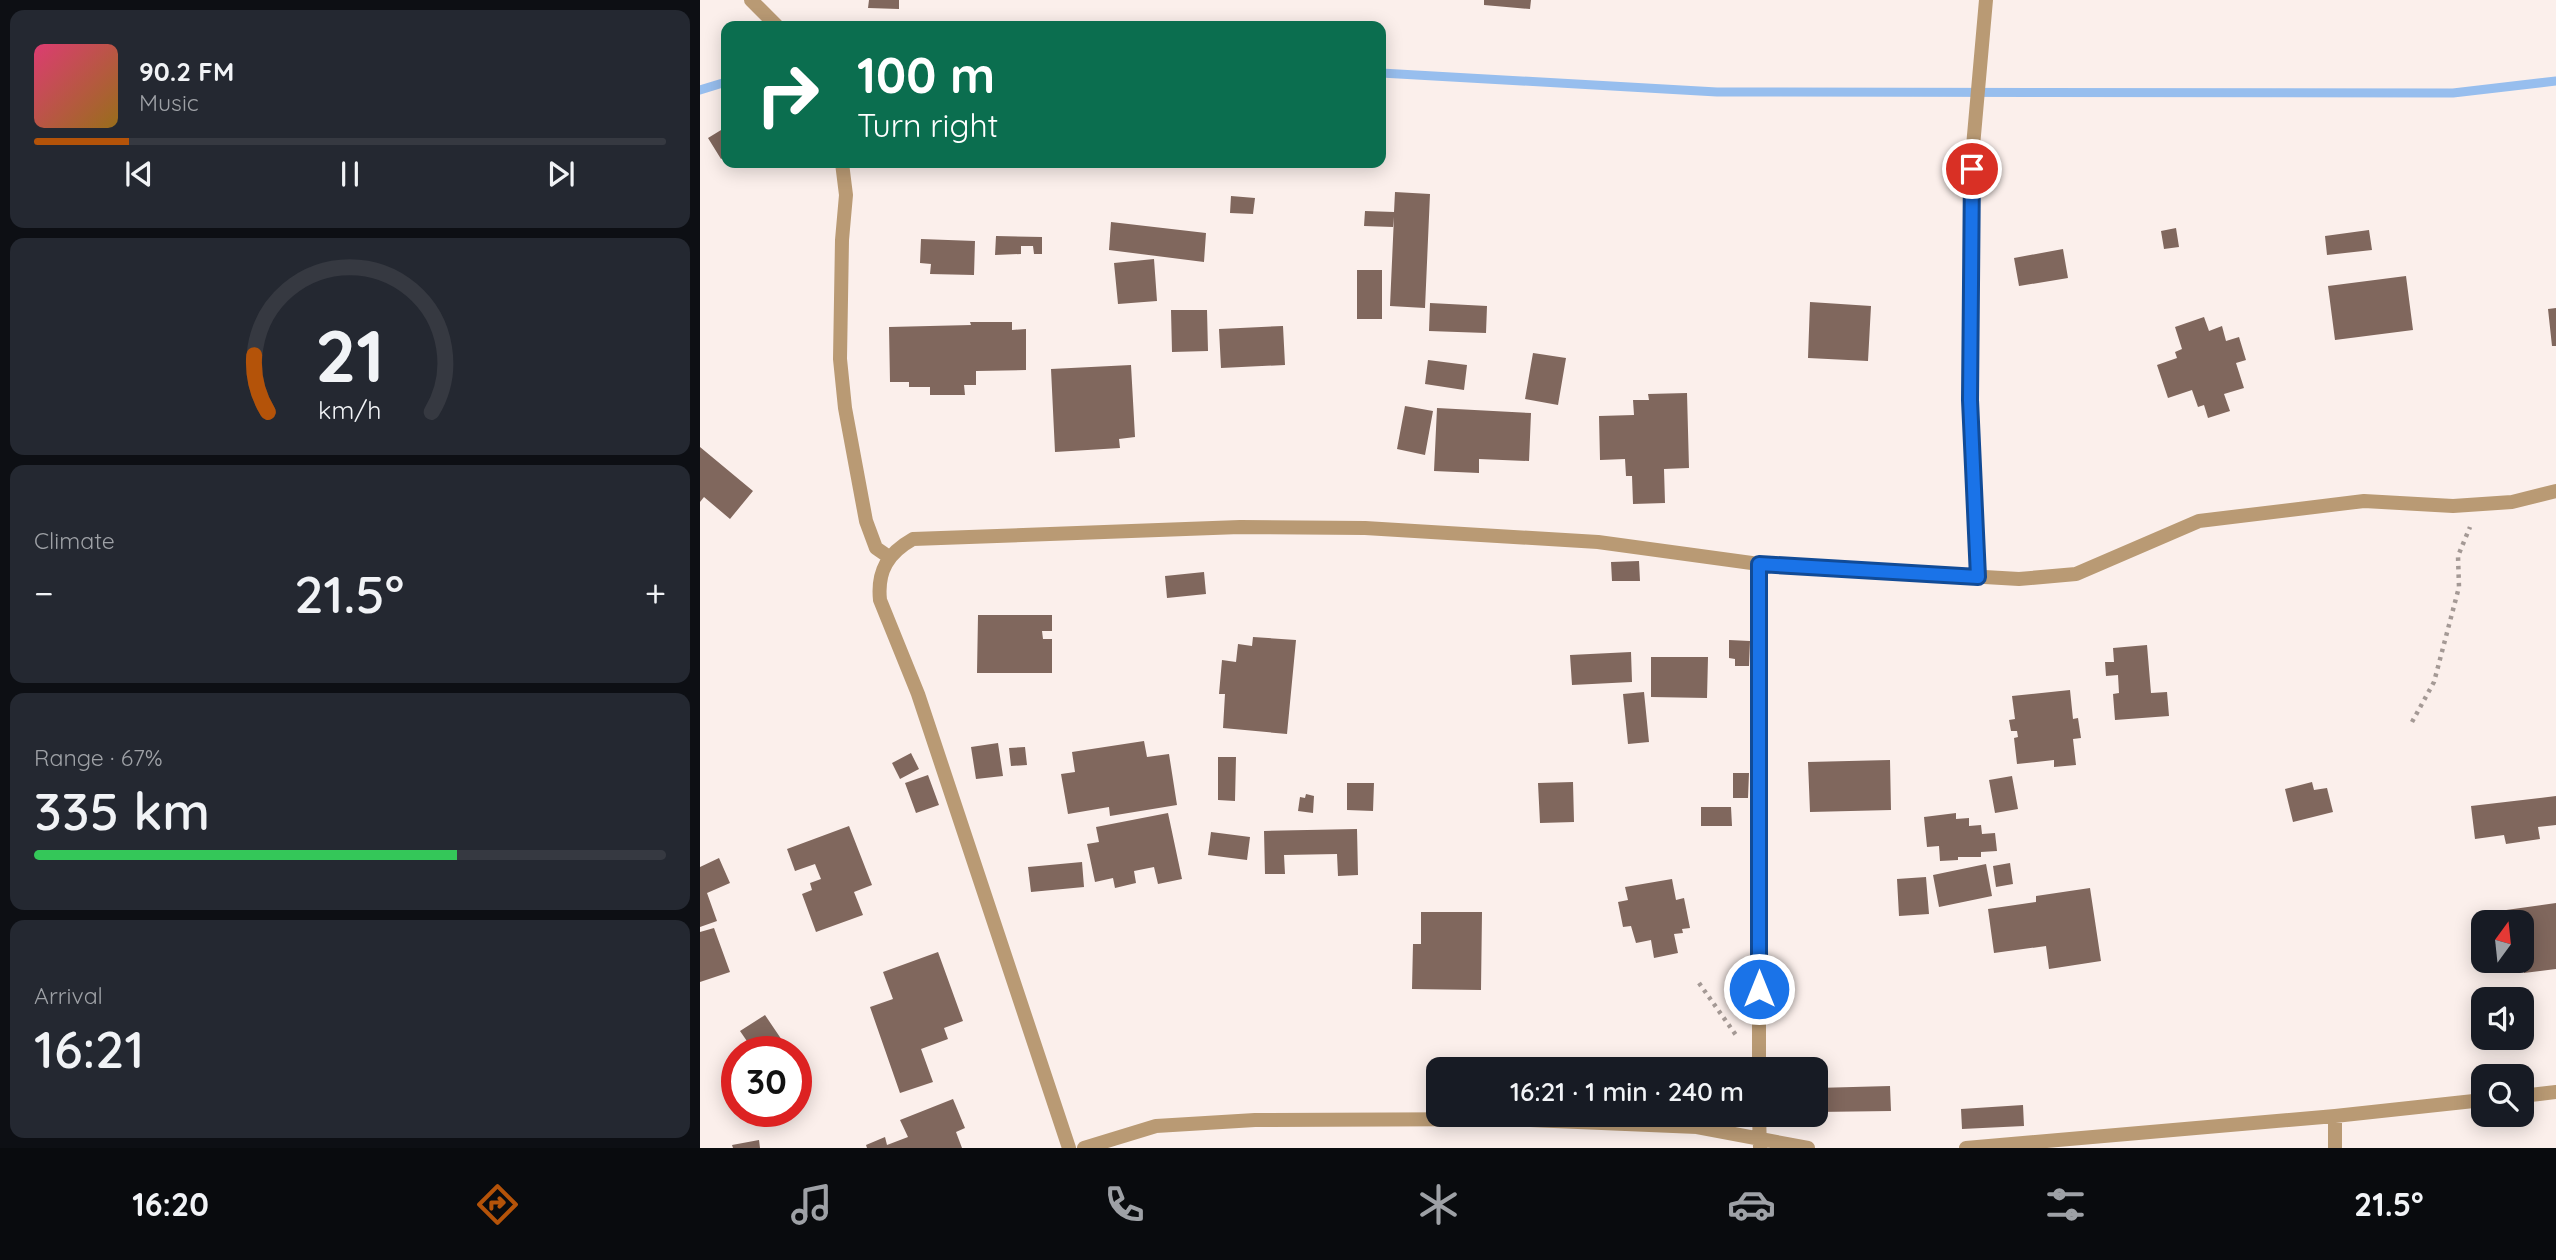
<!DOCTYPE html>
<html lang="en">
<head>
<meta charset="utf-8">
<style>
  body { margin:0; font-family:Quicksand,sans-serif; background:#242831; color:#f1f3f6; height:100vh; display:flex; flex-direction:column; font-size:26px; white-space:nowrap }
  * { box-sizing:border-box; margin:0 }
  p { font-size:23px; color:#9ea1a6 }
  .icon { flex:none; width:38px; height:38px; fill:none; stroke:currentColor; stroke-width:2; stroke-linecap:round; stroke-linejoin:round }
  .map { position:relative; flex:1; overflow:hidden }
  .sheet { display:flex; flex-direction:column; gap:10px; padding:10px; background:#0d0f14; width:700px }
  .sheet>* { flex:none }
  .hud { position:absolute; left:21px; top:21px; width:665px; height:147px; border-radius:14px; box-shadow:0 4px 18px #0003; background:#0b6e4f; color:#fff; overflow:hidden }
  .needle { width:46px; rotate:15deg }
  .fabs { position:absolute; left:1771px; top:910px; display:grid; gap:14px }
  .fabs a { display:grid; place-items:center; width:63px; height:63px; border-radius:14px; background:#171b24; box-shadow:0 4px 18px #0003; font-size:35px }
  .speed { position:absolute; left:21px; top:1036px; display:flex; gap:14px; font-size:35px; font-weight:700; text-align:center }
  .speed>* { display:grid; place-content:center; width:91px; height:91px; border-radius:50%; background:#171b24; box-shadow:0 4px 18px #0003; line-height:1 }
  .speed .limit { border:10px solid #d22; background:#fff; color:#111 }
  .pin { position:absolute; display:grid; place-items:center; width:60px; height:60px; color:#fff; margin:-30px; border:4px solid #fff; border-radius:50%; box-shadow:0 2px 7px #0007 }
  .me { position:absolute; width:77px; margin:-38px; rotate:0deg; stroke-linejoin:round; filter:drop-shadow(0 0 5px #0008) }
  .turn { display:flex; align-items:center; gap:24px; height:147px; padding:0 21px; font-size:32px }
  .turn .icon { width:91px; height:91px; stroke-width:2.5 }
  .turn b { display:block; font-size:49px; line-height:60px }
  .big { font-size:52px; font-weight:600; line-height:1.1 }
  .sheet .tile { flex:1; display:flex; flex-direction:column; justify-content:center; gap:10px; min-width:0; padding:0 24px; border-radius:14px; background:#242831 }
  .sheet .dial { align-items:center; gap:0 }
  .dial svg { height:182px; overflow:visible; fill:none; stroke:#363941; stroke-width:7; stroke-linecap:round; text-anchor:middle }
  .dial text { fill:#f1f3f6; stroke:none }
  .song { display:flex; align-items:center; gap:21px }
  .cover { width:84px; height:84px; border-radius:10px; background:linear-gradient(135deg,hsl(340 70% 55%),hsl(40 70% 35%)) }
  .played { height:7px; border-radius:4px; background:linear-gradient(90deg,#b45309 15%,#363941 15%) }
  .keys { display:flex; justify-content:space-around; direction:ltr }
  .heat { display:flex; justify-content:space-between; align-items:center; font-size:38px; direction:ltr }
  .charge { height:10px; border-radius:5px; background:linear-gradient(90deg,#34c759 67%,#363941 0) }
  .trip { position:absolute; left:726px; top:1057px; width:402px; height:70px; border-radius:14px; background:#171b24; box-shadow:0 4px 18px #0003; font-weight:600; line-height:70px; text-align:center }
  .dock { display:flex; height:112px; justify-content:space-around; align-items:center; background:#090b0e; color:#9ea1a6 }
  .dock .icon { width:49px; height:49px }
  .dock .active { color:#b45309 }
  .dock b { font-size:32px; color:#f1f3f6 }
  main { display:flex; flex:1; min-height:0 }
  .map>svg:first-child { display:block }
</style>
</head>
<body>
<main>
<section class="sheet">
<div class="tile">
<div class="song"><i class="cover"></i><div><b>90.2 FM</b><p>Music</p></div></div>
<div class="played"></div>
<div class="keys"><svg class="icon" aria-label="previous" viewBox="0 0 24 24"><path d="M18 5L8 12l10 7zM5 5v14"/></svg><svg class="icon" aria-label="pause" viewBox="0 0 24 24"><path d="M8 5v14M16 5v14"/></svg><svg class="icon" aria-label="next" viewBox="0 0 24 24"><path d="M6 5l10 7-10 7zM19 5v14"/></svg></div>
</div>
<div class="tile dial"><svg viewBox="0 0 100 80">
<path d="M14 69A42 42 0 1 1 86 69"/>
<path d="M14 69A42 42 0 0 1 8 44" stroke="#b45309"/>
<text x="50" y="56" font-size="32" font-weight="700">21</text>
<text x="50" y="72" font-size="11">km/h</text>
</svg></div>
<div class="tile"><p>Climate</p>
<div class="heat"><a>−</a><b class="big">21.5°</b><a>+</a></div>
</div>
<div class="tile"><p>Range · 67%</p><b class="big">335 km</b><div class="charge"></div></div>
<div class="tile"><p>Arrival</p><b class="big">16:21</b></div>
</section>
<div class="map">
<svg width="1856" height="1148" viewBox="0 0 1856 1148">
  <rect width="100%" height="100%" fill="#fbefeb"/>
  <g fill="none" stroke-linecap="round" stroke-linejoin="round">
    <path stroke="#97beee" stroke-width="9" d="M 681,73 L 1017,92 L 1753,93 L 1856,81
      M 0,90 L 26,82"/>
  </g>
  <path fill="#80675d" d="M 169,0 L 199,0 L 199,9 L 168,8 Z
    M 784,0 L 831,0 L 830,9 L 784,5 Z
    M 26,127 L 26,156 L 21,159 L 8,138 Z
    M 695,192 L 730,194 L 725,308 L 690,306 L 694,217 L 693,227 L 664,226 L 665,211 L 694,212 Z
    M 531,196 L 555,198 L 553,214 L 530,213 Z
    M 411,222 L 506,233 L 504,262 L 409,250 Z
    M 1476,228 L 1479,247 L 1464,249 L 1461,231 Z
    M 1669,230 L 1672,250 L 1627,255 L 1625,236 Z
    M 296,236 L 342,237 L 342,254 L 334,254 L 333,246 L 321,246 L 321,254 L 295,255 Z
    M 221,239 L 275,241 L 274,275 L 230,274 L 231,264 L 220,263 Z
    M 1363,249 L 1368,278 L 1319,286 L 1314,258 Z
    M 454,259 L 457,301 L 418,304 L 414,263 Z
    M 657,270 L 682,270 L 682,319 L 657,319 Z
    M 1706,276 L 1713,330 L 1635,340 L 1628,286 Z
    M 1110,302 L 1171,306 L 1168,361 L 1108,358 Z
    M 730,303 L 787,306 L 786,333 L 729,331 Z
    M 1856,308 L 1856,346 L 1852,346 L 1848,309 Z
    M 471,310 L 507,310 L 508,351 L 472,352 Z
    M 1504,317 L 1509,331 L 1522,326 L 1526,341 L 1539,337 L 1546,360 L 1536,363 L 1544,388 L 1524,394 L 1530,411 L 1508,418 L 1504,405 L 1498,407 L 1492,390 L 1468,398 L 1457,365 L 1477,358 L 1475,352 L 1482,349 L 1475,327 Z
    M 270,322 L 312,322 L 312,330 L 326,329 L 326,370 L 276,371 L 276,385 L 264,385 L 265,395 L 230,395 L 230,387 L 209,387 L 209,382 L 190,382 L 189,327 L 271,325 Z
    M 583,326 L 585,365 L 521,368 L 519,329 Z
    M 833,353 L 866,358 L 858,405 L 825,399 Z
    M 728,360 L 767,365 L 764,390 L 725,384 Z
    M 431,365 L 435,437 L 419,439 L 420,448 L 355,452 L 351,369 Z
    M 987,393 L 989,468 L 964,469 L 965,503 L 933,504 L 932,476 L 926,476 L 925,459 L 900,460 L 899,416 L 934,415 L 933,400 L 949,400 L 948,394 Z
    M 705,406 L 733,411 L 725,455 L 697,449 Z
    M 737,408 L 831,413 L 829,461 L 779,459 L 779,473 L 734,471 Z
    M 0,447 L 53,491 L 30,519 L 4,497 L 0,502 Z
    M 939,561 L 940,581 L 912,581 L 911,562 Z
    M 504,572 L 506,594 L 467,598 L 465,576 Z
    M 278,615 L 352,615 L 352,631 L 342,631 L 343,639 L 352,639 L 352,673 L 277,673 Z
    M 553,637 L 596,640 L 587,734 L 523,728 L 525,694 L 519,694 L 522,660 L 536,662 L 538,644 L 552,646 Z
    M 1029,640 L 1050,641 L 1049,666 L 1035,666 L 1035,659 L 1029,658 Z
    M 1447,645 L 1451,693 L 1467,692 L 1469,716 L 1415,720 L 1413,694 L 1419,693 L 1418,675 L 1406,676 L 1405,662 L 1414,662 L 1413,648 Z
    M 931,652 L 932,682 L 872,685 L 870,655 Z
    M 951,657 L 1008,657 L 1007,698 L 951,697 Z
    M 1370,690 L 1373,719 L 1378,718 L 1381,738 L 1373,739 L 1376,765 L 1354,767 L 1354,760 L 1317,764 L 1314,738 L 1318,737 L 1317,731 L 1311,731 L 1309,720 L 1315,719 L 1312,696 Z
    M 944,692 L 949,742 L 928,744 L 923,694 Z
    M 444,741 L 447,757 L 469,754 L 477,805 L 410,816 L 409,807 L 368,814 L 361,774 L 375,772 L 372,752 Z
    M 298,743 L 303,776 L 276,779 L 271,747 Z
    M 325,747 L 327,765 L 311,766 L 309,748 Z
    M 211,753 L 219,769 L 200,779 L 192,763 Z
    M 518,757 L 536,757 L 535,801 L 518,800 Z
    M 1190,760 L 1191,810 L 1110,812 L 1108,762 Z
    M 1033,773 L 1049,773 L 1048,798 L 1033,798 Z
    M 228,775 L 239,805 L 216,813 L 205,783 Z
    M 1312,776 L 1318,809 L 1295,813 L 1289,780 Z
    M 873,782 L 874,822 L 840,823 L 838,783 Z
    M 1612,782 L 1614,790 L 1627,788 L 1633,812 L 1593,822 L 1585,789 Z
    M 647,783 L 674,783 L 673,811 L 647,810 Z
    M 606,794 L 614,796 L 613,813 L 598,811 L 600,797 L 605,798 Z
    M 1856,796 L 1856,825 L 1838,827 L 1840,839 L 1806,844 L 1804,835 L 1775,839 L 1771,806 Z
    M 1001,807 L 1031,807 L 1032,826 L 1001,826 Z
    M 468,813 L 482,879 L 458,884 L 454,867 L 434,871 L 436,883 L 415,888 L 413,878 L 395,882 L 387,844 L 399,842 L 396,827 Z
    M 1256,813 L 1256,819 L 1269,818 L 1269,826 L 1281,825 L 1282,834 L 1295,833 L 1297,851 L 1281,852 L 1281,857 L 1258,857 L 1258,860 L 1240,861 L 1239,846 L 1227,847 L 1224,817 Z
    M 149,826 L 172,885 L 154,892 L 163,915 L 116,932 L 102,894 L 112,890 L 110,883 L 121,879 L 115,864 L 95,871 L 87,849 Z
    M 657,829 L 658,875 L 638,876 L 637,854 L 584,855 L 585,874 L 565,874 L 564,831 Z
    M 511,832 L 550,837 L 547,860 L 508,855 Z
    M 19,858 L 30,883 L 7,893 L 17,921 L 0,927 L 0,867 Z
    M 382,862 L 384,887 L 331,892 L 328,867 Z
    M 1310,863 L 1313,884 L 1296,887 L 1293,866 Z
    M 1286,864 L 1292,896 L 1239,907 L 1233,875 Z
    M 1226,877 L 1229,914 L 1199,916 L 1197,879 Z
    M 972,879 L 976,900 L 984,898 L 990,928 L 982,929 L 983,933 L 974,934 L 978,953 L 954,958 L 951,940 L 936,943 L 931,926 L 923,927 L 918,902 L 928,900 L 925,887 Z
    M 1390,888 L 1401,961 L 1349,969 L 1346,946 L 1294,953 L 1288,909 L 1336,902 L 1336,896 Z
    M 1856,903 L 1856,969 L 1824,973 L 1822,962 L 1822,922 L 1801,922 L 1799,911 Z
    M 721,912 L 782,912 L 781,990 L 712,989 L 713,944 L 721,944 Z
    M 14,928 L 30,972 L 0,982 L 0,932 Z
    M 238,952 L 263,1021 L 244,1028 L 248,1039 L 221,1049 L 233,1082 L 200,1093 L 170,1007 L 193,999 L 183,972 Z
    M 65,1015 L 90,1052 L 44,1052 L 51,1047 L 40,1031 Z
    M 1190,1086 L 1191,1111 L 1116,1112 L 1116,1088 Z
    M 253,1099 L 265,1128 L 256,1132 L 262,1148 L 167,1148 L 166,1145 L 185,1137 L 187,1145 L 208,1137 L 200,1120 Z
    M 1323,1105 L 1324,1126 L 1262,1129 L 1261,1109 Z
    M 59,1140 L 60,1148 L 33,1148 L 32,1145 Z"/>
  <g fill="none" stroke-linecap="round" stroke-linejoin="round">
    <path stroke="#a49995" stroke-width="4.5" stroke-dasharray="3.5 5" stroke-linecap="butt" d="M 1712,722 L 1734,682 L 1759,587 L 1758,556 L 1770,527
      M 999,983 L 1038,1038"/>
    <path stroke="#b99a74" stroke-width="14" d="M 51,0 L 77,26
      M 142,163 L 146,195 L 142,240 L 140,359 L 145,408 L 166,521 L 176,548 L 189,557
      M 1278,577 L 1270,400 L 1271,169 L 1286,0
      M 1059,1069 L 1059,564
      M 1822,1096 L 1856,1092
      M 1059,1115 L 1060,1148
      M 369,1148 L 218,694 L 180,600 C 177,571 188,553 213,539 L 540,527 L 665,528 L 898,542 L 1059,564 L 1319,579 L 1376,574 L 1499,521 L 1664,501 L 1753,506 L 1812,502 L 1856,491
      M 384,1148 L 456,1126 L 555,1120 L 807,1119 L 997,1127 L 1108,1148
      M 1266,1148 L 1635,1116 L 1783,1100
      M 1635,1148 L 1635,1116"/>
  </g>
  <g fill="none" stroke-linecap="round" stroke-linejoin="round">
    <defs>
      <path id="route" d="M 1059,989 L 1059,564 L 1278,577 L 1270,400 L 1272,169"/>
    </defs>
    <use href="#route" stroke="#114b97" stroke-width="18"/>
    <use href="#route" stroke="#1a73e8" stroke-width="12"/>
  </g>
</svg>
<div class="fabs">
<a><svg class="needle" viewBox="-14 -14 28 28"><path d="M0-13l5 13h-10z" fill="#e53935"/><path d="M0 13l5-13h-10z" fill="#9ea1a6"/></svg></a>
<a><svg class="icon" aria-label="sound" viewBox="0 0 24 24"><path d="M4 9h4l5-4v14l-5-4H4zM17 9q2 3 0 6"/></svg></a>
<a><svg class="icon" aria-label="search" viewBox="0 0 24 24"><circle cx="10" cy="10" r="6"/><path d="M15 15l6 6"/></svg></a>
</div>
<div class="speed"><div class="limit">30</div></div>
<div class="pin" style="left:1272px;top:169px;background:#d93025"><svg class="icon" aria-label="arrive" viewBox="0 0 24 24"><path d="M6 21V4h12l-3 4 3 4H6"/></svg></div>
<svg class="me" style="left:1059px;top:989px" viewBox="-20 -20 40 40"><circle r="17" fill="#1a73e8" stroke="#fff" stroke-width="3"/><path d="M0-11L8 9 0 5-8 9z" fill="#fff"/></svg>
<div class="trip">16:21 · 1 min · 240 m</div>
<div class="hud">
<div class="turn"><svg class="icon" aria-label="right" viewBox="0 0 24 24"><path d="M7 20v-9h11M14 6l5 5-5 5"/></svg><div><b>100 m</b>Turn right</div></div>
</div>
</div>
</main>
<nav class="dock">
<b>16:20</b>
<svg class="icon active" aria-label="directions" viewBox="0 0 24 24"><path d="M12 3l9 9-9 9-9-9zM9 14v-3h6M13 9l2 2-2 2"/></svg>
<svg class="icon" aria-label="music" viewBox="0 0 24 24"><path d="M9 18V5l10-2v13"/><circle cx="6" cy="18" r="3"/><circle cx="16" cy="16" r="3"/></svg>
<svg class="icon" aria-label="phone" viewBox="0 0 24 24"><path d="M5 4h4l2 5-3 2q2 4 5 5l2-3 5 2v4C11 20 4 13 5 4z"/></svg>
<svg class="icon" aria-label="climate" viewBox="0 0 24 24"><path d="M12 3v18M4 7l16 10M4 17L20 7"/></svg>
<svg class="icon" aria-label="car" viewBox="0 0 24 24"><path d="M5 17H2v-5l4-1 3-4h7l3 4 3 1v5h-3M9 17h6M6 11h13"/><circle cx="7" cy="17" r="2"/><circle cx="17" cy="17" r="2"/></svg>
<svg class="icon" aria-label="filters" viewBox="0 0 24 24"><path d="M4 7h16M4 17h16"/><circle cx="9" cy="7" r="2"/><circle cx="15" cy="17" r="2"/></svg>
<b>21.5°</b>
</nav>
</body>
</html>
